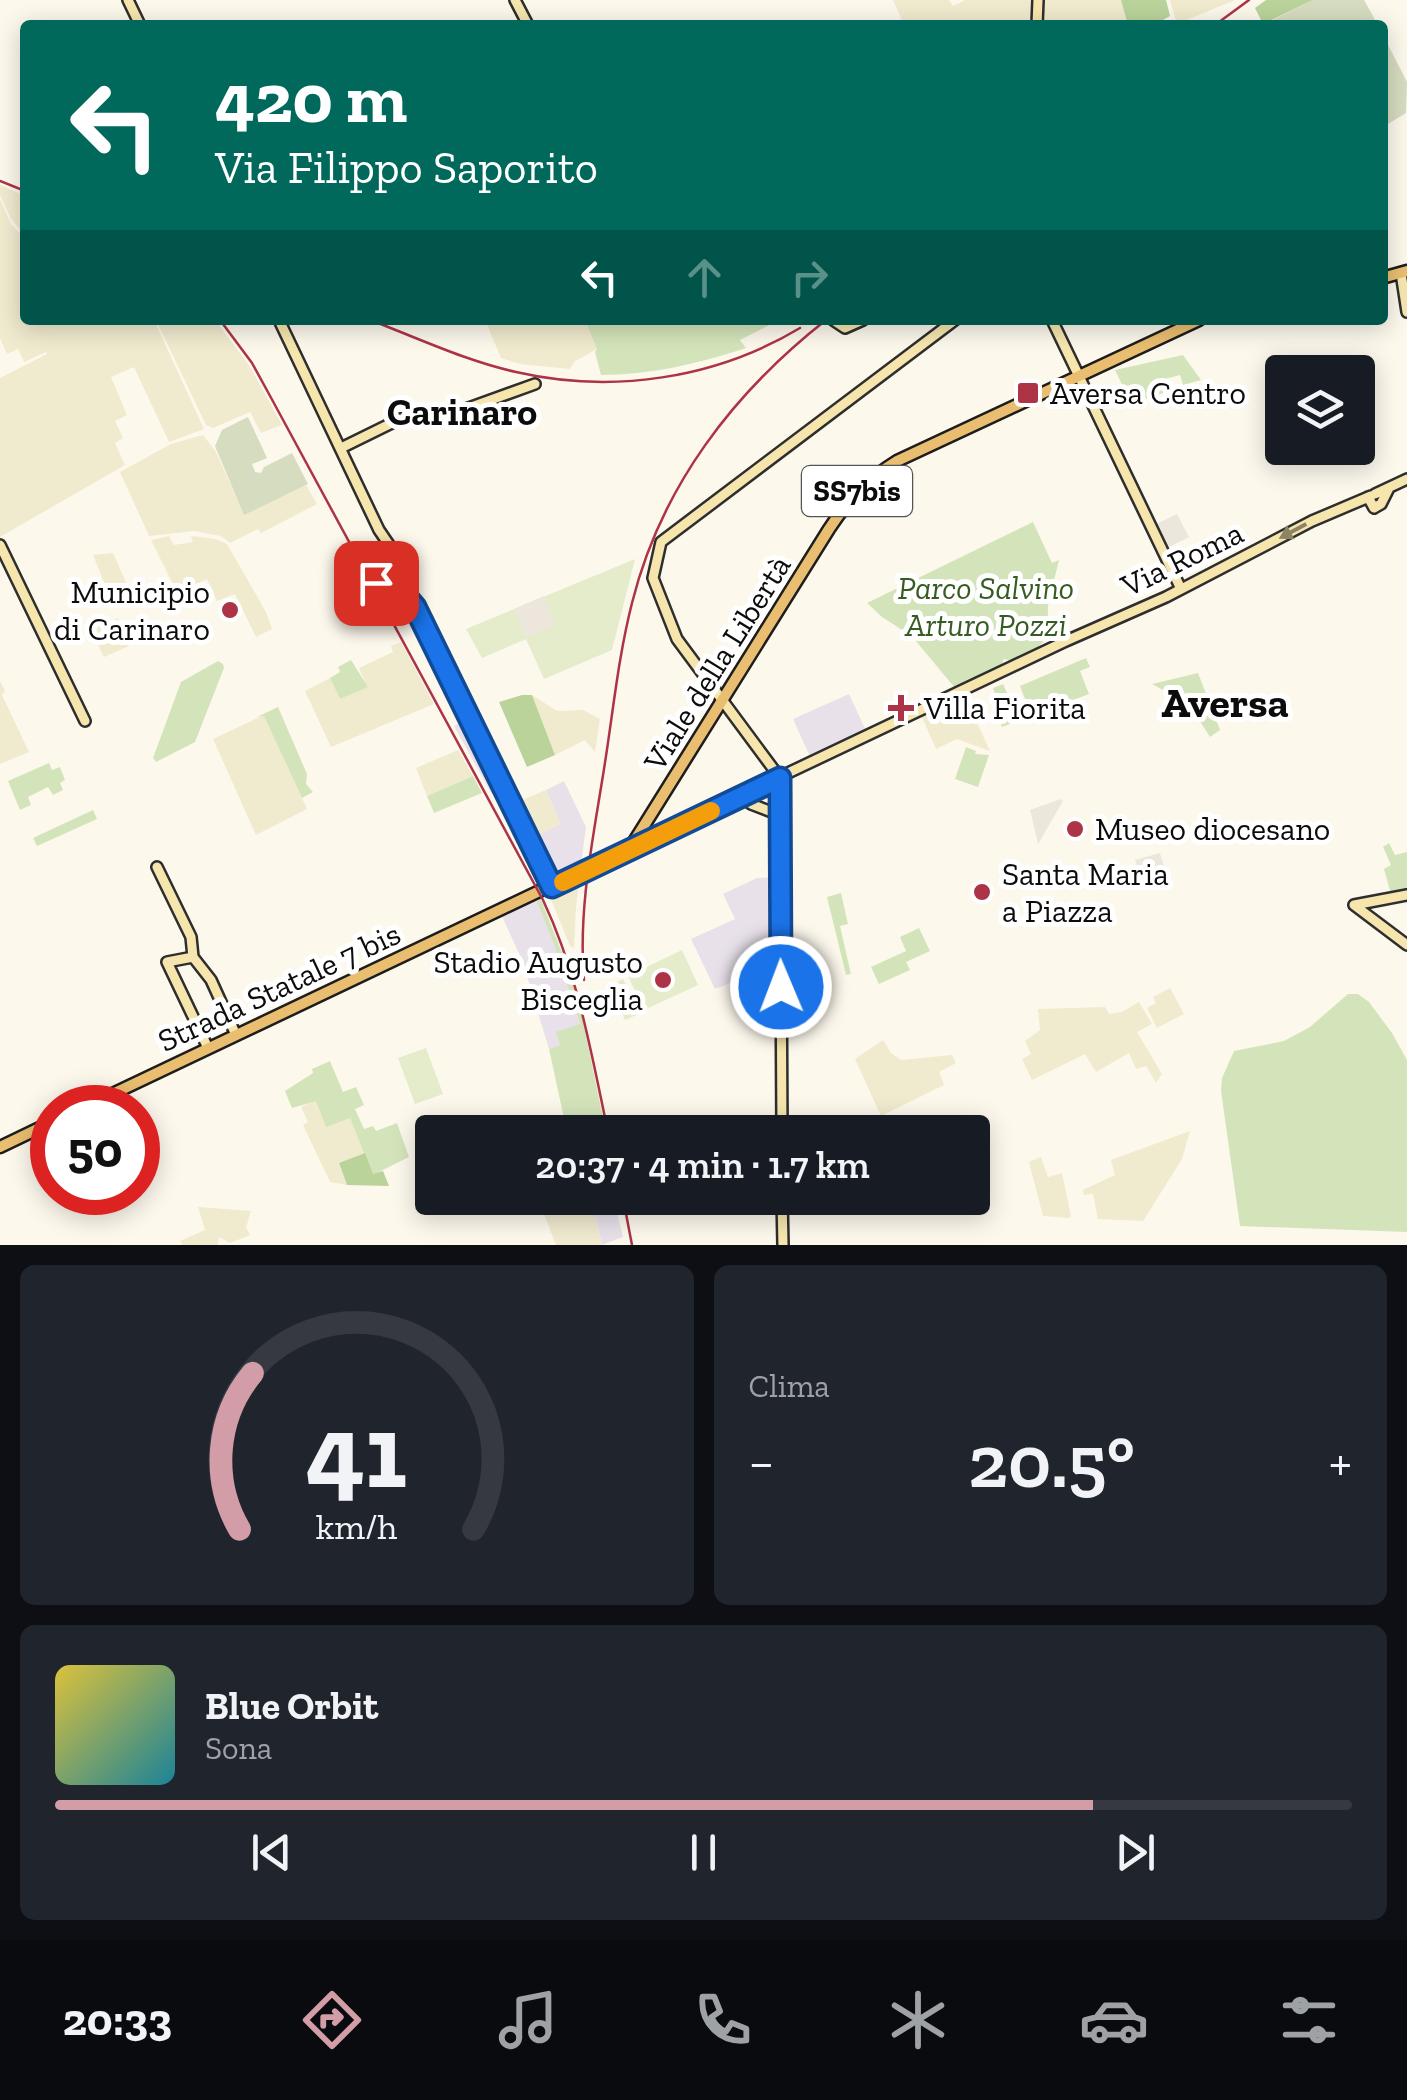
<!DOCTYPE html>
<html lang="it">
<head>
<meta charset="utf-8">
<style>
  body { margin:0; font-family:"Zilla Slab",serif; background:#20242c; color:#f1f3f6; height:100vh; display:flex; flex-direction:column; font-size:38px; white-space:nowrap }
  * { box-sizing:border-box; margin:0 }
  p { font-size:32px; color:#9ea1a6 }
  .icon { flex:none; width:55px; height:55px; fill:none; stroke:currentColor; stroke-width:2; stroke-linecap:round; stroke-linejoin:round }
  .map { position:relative; height:1245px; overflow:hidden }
  .drawer { display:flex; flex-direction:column; gap:20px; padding:20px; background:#0d0f14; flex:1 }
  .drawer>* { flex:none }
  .hud { position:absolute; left:20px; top:20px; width:1368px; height:305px; border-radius:10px; box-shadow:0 5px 25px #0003; background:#00695c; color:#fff; overflow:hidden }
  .controls { position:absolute; left:1265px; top:355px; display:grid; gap:20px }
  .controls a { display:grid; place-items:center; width:110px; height:110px; border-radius:10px; background:#171b24; box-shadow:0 5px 25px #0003; font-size:50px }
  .speed { position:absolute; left:30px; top:1085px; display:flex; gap:20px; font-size:50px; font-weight:700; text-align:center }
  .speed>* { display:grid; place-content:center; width:130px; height:130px; border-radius:50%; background:#171b24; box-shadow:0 5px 25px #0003; line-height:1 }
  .speed .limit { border:15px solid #d22; background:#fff; color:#111 }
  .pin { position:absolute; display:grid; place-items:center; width:85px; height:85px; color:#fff; margin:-42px; border-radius:20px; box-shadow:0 5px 15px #0006 }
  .me { position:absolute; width:110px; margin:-55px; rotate:359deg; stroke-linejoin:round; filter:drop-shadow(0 0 8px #0008) }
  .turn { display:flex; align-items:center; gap:35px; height:210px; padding:0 30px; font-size:45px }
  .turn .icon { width:130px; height:130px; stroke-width:2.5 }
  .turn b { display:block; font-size:70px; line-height:85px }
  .lanes { display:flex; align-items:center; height:95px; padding:0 30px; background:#0003; justify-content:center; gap:50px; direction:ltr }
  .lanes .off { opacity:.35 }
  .big { font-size:75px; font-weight:600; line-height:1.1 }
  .drawer .card { flex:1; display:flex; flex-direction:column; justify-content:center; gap:15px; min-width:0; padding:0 35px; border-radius:15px; background:#20242c }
  .drawer .dial { align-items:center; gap:0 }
  .dial svg { height:260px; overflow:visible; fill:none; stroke:#363941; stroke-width:7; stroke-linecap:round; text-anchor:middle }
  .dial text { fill:#f1f3f6; stroke:none }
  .song { display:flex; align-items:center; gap:30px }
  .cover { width:120px; height:120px; border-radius:15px; background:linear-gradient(135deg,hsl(50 70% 55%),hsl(190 70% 35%)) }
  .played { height:10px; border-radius:5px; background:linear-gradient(90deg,#d29da7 80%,#363941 80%) }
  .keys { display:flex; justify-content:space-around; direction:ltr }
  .heat { display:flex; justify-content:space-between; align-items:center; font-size:55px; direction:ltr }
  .drawer .tiles { flex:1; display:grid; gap:20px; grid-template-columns:1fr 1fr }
  .card:last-child { grid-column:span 2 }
  .trip { position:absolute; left:415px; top:1115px; width:575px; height:100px; border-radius:10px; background:#171b24; box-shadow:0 5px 25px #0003; font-weight:600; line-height:100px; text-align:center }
  .menu { display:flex; height:160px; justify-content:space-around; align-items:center; background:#090b0e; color:#9ea1a6 }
  .menu .icon { width:70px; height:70px }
  .menu .on { color:#d29da7 }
  .menu b { font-size:45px; color:#f1f3f6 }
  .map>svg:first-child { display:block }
</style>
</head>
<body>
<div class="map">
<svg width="1407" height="1245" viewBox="0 0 1407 1245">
  <rect width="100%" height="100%" fill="#fdf8ec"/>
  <path fill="#e8e1ea" d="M 849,694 L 868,735 L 812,761 L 793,719 Z
    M 469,718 L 503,787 L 491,793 L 454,726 Z
    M 564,781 L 586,827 L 580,872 L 553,885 L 528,840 L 560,824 L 546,790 Z
    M 779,877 L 779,898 L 768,899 L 768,918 L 778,919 L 780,981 L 738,980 L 715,989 L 691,939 L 735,919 L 723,894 L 757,878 Z
    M 535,897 L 556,944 L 580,1025 L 560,1045 L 549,1049 L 522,960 L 500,912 Z
    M 591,1199 L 615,1204 L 623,1237 L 602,1245 Z"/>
  <path fill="#f0eacf" d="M 893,0 L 949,0 L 953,6 L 965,0 L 1035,0 L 1034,25 L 904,25 Z
    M 1042,0 L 1121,0 L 1127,22 L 1040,25 Z
    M 1170,0 L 1235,0 L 1177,24 Z
    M 0,185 L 25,196 L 25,235 L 11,219 L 0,195 Z
    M 0,199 L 11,224 L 25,238 L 25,320 L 154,320 L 204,429 L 169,442 L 134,367 L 111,377 L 127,415 L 115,421 L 123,438 L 115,443 L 125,465 L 0,537 L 0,378 L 47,354 L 46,352 L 24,362 L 18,349 L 7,354 L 0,338 Z
    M 156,320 L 215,320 L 249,365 L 282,425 L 261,433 L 250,412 L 213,428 L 206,425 Z
    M 485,320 L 585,320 L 597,349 L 574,362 L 570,369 L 520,364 L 501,358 Z
    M 203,435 L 216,452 L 244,514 L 306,485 L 317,504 L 261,533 L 258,529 L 230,543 L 221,536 L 194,531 L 149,536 L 120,472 L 171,444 Z
    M 169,536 L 174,545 L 193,542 L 191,536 L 216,539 L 227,544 L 266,612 L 272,629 L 256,637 L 235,594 L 217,601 L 207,579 L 177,592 L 151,540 Z
    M 113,553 L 131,594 L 112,602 L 93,555 Z
    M 118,618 L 129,646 L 104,657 L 91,630 Z
    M 401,642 L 434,704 L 331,747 L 305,691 L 330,678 L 340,699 L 367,687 L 359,668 L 393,652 L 391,646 Z
    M 0,681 L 5,691 L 2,695 L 29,752 L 0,764 Z
    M 965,693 L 972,712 L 990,751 L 957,739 L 936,749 L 921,715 Z
    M 532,695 L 557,711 L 583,710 L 600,719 L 595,752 L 585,740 L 555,755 Z
    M 264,715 L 307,809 L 256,835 L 213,739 Z
    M 458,750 L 473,776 L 427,796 L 416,768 Z
    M 546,790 L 560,824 L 530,839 L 513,804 Z
    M 580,877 L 576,907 L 574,948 L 570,946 L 548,892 Z
    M 1170,988 L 1184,1014 L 1157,1028 L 1147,1008 L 1156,1003 L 1153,997 Z
    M 1139,1002 L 1152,1024 L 1137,1032 L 1162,1074 L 1156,1083 L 1146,1066 L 1136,1069 L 1129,1053 L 1096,1072 L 1085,1054 L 1032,1080 L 1022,1059 L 1031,1054 L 1025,1041 L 1040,1030 L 1038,1009 L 1105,1007 L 1109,1014 L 1122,1012 Z
    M 883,1040 L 891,1053 L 901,1060 L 952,1055 L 956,1063 L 939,1072 L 944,1085 L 881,1116 L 855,1059 Z
    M 316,1100 L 350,1118 L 365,1153 L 339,1164 L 347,1185 L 330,1182 L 303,1125 L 308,1122 L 301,1107 Z
    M 1190,1131 L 1182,1159 L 1143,1221 L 1098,1219 L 1093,1194 L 1084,1195 L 1083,1190 L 1115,1175 L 1111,1160 Z
    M 1041,1157 L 1048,1177 L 1062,1173 L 1071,1216 L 1069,1218 L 1043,1216 L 1029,1162 Z
    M 544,1198 L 591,1199 L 602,1245 L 556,1245 L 539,1201 Z
    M 198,1207 L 251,1211 L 246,1227 L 250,1235 L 230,1243 L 219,1237 L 218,1245 L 182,1245 L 180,1241 L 205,1230 Z"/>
  <path fill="#d4e4ba" d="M 585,320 L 779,320 L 740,340 L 746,348 L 743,349 C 696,364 650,375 601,375 L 595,352 L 597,349 Z
    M 1183,355 L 1201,380 L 1183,385 L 1180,375 L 1165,379 L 1168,391 L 1132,405 L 1115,370 Z
    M 1033,522 L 1052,563 L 1059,560 L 1050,597 L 1044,601 L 1049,599 C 1045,625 1055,641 1027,654 C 1018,659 1014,662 1004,659 L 1001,666 L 955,688 L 915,640 L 916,633 L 910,632 L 915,633 L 913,637 L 882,617 L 867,603 Z
    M 1086,658 L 1090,667 L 1080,671 L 1089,694 L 1002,727 L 993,704 L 998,702 L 993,688 L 1003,684 L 1014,709 L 1027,704 L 1020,686 Z
    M 351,660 L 368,687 L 340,699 L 330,678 L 340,672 L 338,667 Z
    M 218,661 L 223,664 L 224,668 L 195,742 L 156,762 L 153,758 L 181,682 Z
    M 1198,673 L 1220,730 L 1210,737 L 1189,704 L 1152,684 Z
    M 278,707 L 307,774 L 306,784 L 313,792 L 302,798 L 264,716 L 257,717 Z
    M 966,747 L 976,751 L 975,754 L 989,755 L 978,787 L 955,779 Z
    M 49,763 L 52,770 L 60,767 L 65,780 L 60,783 L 63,790 L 53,795 L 48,787 L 28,797 L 31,805 L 20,810 L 8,781 Z
    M 473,776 L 482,793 L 434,813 L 427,796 Z
    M 93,810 L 97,819 L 37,846 L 33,838 Z
    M 1389,843 L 1395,855 L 1407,852 L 1407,892 L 1391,894 L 1384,869 L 1391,865 L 1383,847 Z
    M 841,893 L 848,924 L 840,926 L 851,974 L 846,975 L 827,897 Z
    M 540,897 L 576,988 L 606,1132 L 567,1132 L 549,1049 L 560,1045 L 556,1032 L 580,1024 L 554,944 L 537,902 Z
    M 919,928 L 930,951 L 906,962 L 910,970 L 879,984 L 871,967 L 906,951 L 900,937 Z
    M 1348,994 L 1358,994 L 1369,1002 L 1392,1033 L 1407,1060 L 1407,1232 L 1240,1226 L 1221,1091 L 1222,1078 L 1234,1051 L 1284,1041 L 1310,1027 Z
    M 330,1061 L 343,1092 L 356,1087 L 364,1105 L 355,1109 L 364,1129 L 373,1126 L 376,1131 L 397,1123 L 409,1157 L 373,1175 L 350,1118 L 326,1127 L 316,1101 L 292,1108 L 285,1091 L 313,1073 L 312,1069 Z"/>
  <path fill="#bad39b" d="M 1121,0 L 1166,0 L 1170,16 L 1154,25 L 1120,25 L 1127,22 Z
    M 1266,0 L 1313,0 L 1263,24 L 1255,8 Z
    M 522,695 L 532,695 L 555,755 L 527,767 L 499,702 Z
    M 365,1153 L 373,1174 L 383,1171 L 389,1186 L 347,1185 L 339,1163 Z"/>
  <path fill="#d6dcc0" d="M 1313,0 L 1364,0 L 1378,25 L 1263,25 Z
    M 1383,35 L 1407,82 L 1406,113 L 1383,127 Z
    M 248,417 L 267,458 L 252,464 L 255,472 L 261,473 L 264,467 L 292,453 L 308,484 L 244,515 L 215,446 L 222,430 Z"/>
  <path fill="#e4eccb" d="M 635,559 L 612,650 L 544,679 L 526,639 L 482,658 L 466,629 Z
    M 682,950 L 698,985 L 644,1010 L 628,976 Z
    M 623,979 L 641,1013 L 625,1020 L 609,986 Z
    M 426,1048 L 443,1094 L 415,1104 L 398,1058 Z"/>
  <path fill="#ece6dd" d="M 1177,514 L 1189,537 L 1163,550 L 1152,526 Z
    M 544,596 L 555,625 L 526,638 L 514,609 Z
    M 1061,799 L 1063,801 L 1038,844 L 1030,810 Z
    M 1160,853 L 1168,879 L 1143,886 L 1135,860 Z"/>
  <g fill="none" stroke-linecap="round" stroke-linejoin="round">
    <defs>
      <path id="secondary" d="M 128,0 L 140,25
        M 515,0 L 528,25
        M 1037,25 L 1038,0
        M 1401,273 L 1407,312
        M 279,320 L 379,530 L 396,555 L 385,575 L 376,583
        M 833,320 L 845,328 L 863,320
        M 1052,320 L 1181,589
        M 341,448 L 400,419 L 438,419 L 535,384
        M 1375,494 L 1407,479
        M 1368,497 L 1374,508 L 1381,504 L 1389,488
        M 0,545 L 85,721
        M 376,583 L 401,592 L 415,607 L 552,887
        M 780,778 L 677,639 L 653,578 L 661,542 L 955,320
        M 780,778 L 782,1132
        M 742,797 L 751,804 L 782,816
        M 630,848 L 1066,641 L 1166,597 L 1312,521 L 1371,496
        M 157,867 L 191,937 L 193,957
        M 1354,905 L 1407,945
        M 1354,905 L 1407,895
        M 193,957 L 167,962 L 208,1048
        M 193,957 L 211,980 L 236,1035
        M 782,1198 L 783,1245"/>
      <path id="primary" d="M 1382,278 L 1407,271
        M 83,1108 L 630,848 L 829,529 C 848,500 868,479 897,461 L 1199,320
        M 0,1147 L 52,1122"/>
    </defs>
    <use href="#secondary" stroke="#2e2e2e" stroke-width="14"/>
    <use href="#primary" stroke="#1d1d1d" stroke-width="15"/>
    <use href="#secondary" stroke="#f6e6ae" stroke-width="9"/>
    <use href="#primary" stroke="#eabe70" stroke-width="10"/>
    <path stroke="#ad3346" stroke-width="2.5" d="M 1215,25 L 1249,0
      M 0,181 L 25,191
      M 220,320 L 252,363 L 269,394 L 543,900 C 578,974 591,1052 608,1132
      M 370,320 C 418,338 466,361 516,372 C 612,394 715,379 800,328
      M 584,980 C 578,909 593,839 604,769 C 613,713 618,658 632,603 C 661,487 733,393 826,320
      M 623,1198 L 632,1245"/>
  </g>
  <defs><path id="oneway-solid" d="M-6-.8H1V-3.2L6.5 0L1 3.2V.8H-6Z" transform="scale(2.5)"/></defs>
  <use fill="#8d8465" href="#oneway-solid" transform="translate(1293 531) rotate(152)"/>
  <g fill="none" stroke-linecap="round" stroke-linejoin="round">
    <defs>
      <path id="route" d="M 376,583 L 402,592 L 415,607 L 552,887 L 780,778 L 781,987"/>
    </defs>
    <use href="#route" stroke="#114b97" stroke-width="25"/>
    <use href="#route" stroke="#1a73e8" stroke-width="18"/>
    <path stroke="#f59e0b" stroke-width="18" d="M 563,882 L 711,811"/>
  </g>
  <g fill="#ad3346" stroke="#fff" stroke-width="4">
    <rect x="1016" y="381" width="24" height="24" rx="5"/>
    <circle cx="230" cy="610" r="10"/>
    <path d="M896 693h10v10h10v10h-10v10h-10v-10h-10v-10h10z"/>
    <circle cx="1075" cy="829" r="10"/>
    <circle cx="982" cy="892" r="10"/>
    <circle cx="663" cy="980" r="10"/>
  </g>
  <g text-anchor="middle" stroke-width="10" stroke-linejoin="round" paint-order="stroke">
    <rect fill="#fff" stroke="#555" stroke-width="2.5" x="802" y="466" width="110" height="50" rx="8"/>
    <g font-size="30" font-weight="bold" fill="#0c0c0c">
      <text x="857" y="501">SS7bis</text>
    </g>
    <g font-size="32" fill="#0c0c0c" stroke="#fff" text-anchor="start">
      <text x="1050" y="404">Aversa Centro</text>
      <text x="210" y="603" text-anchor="end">Municipio<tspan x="210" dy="37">di Carinaro</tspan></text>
      <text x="924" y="719">Villa Fiorita</text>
      <text x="1095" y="840">Museo diocesano</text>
      <text x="1002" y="885">Santa Maria<tspan x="1002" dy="37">a Piazza</tspan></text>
      <text x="643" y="973" text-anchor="end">Stadio Augusto<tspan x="643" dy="37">Bisceglia</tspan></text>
    </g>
    <g font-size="32" fill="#0c0c0c" stroke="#fff">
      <text transform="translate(1182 559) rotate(-26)" y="11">Via Roma</text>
      <text transform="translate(717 663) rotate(-58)" y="11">Viale della Libertà</text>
      <text transform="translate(279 987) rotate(-25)" y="11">Strada Statale 7 bis</text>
    </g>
    <g font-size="32" font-style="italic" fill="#365c23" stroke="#fff">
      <text x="986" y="599">Parco Salvino<tspan x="986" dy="37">Arturo Pozzi</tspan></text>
    </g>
    <g font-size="38" font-weight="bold" fill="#0c0c0c" stroke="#fff">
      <text x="462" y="425">Carinaro</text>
    </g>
    <g font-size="42" font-weight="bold" fill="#0c0c0c" stroke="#fff">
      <text x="1225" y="717">Aversa</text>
    </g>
  </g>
</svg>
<div class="controls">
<a><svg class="icon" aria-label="layers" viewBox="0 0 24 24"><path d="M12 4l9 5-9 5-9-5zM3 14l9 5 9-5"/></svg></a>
</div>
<div class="speed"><div class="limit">50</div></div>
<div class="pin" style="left:376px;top:583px;background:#d93025"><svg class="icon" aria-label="arrive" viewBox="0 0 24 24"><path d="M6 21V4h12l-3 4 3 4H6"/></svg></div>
<svg class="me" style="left:781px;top:987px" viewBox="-20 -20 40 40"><circle r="17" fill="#1a73e8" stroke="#fff" stroke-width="3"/><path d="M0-11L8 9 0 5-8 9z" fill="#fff"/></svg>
<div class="trip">20:37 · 4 min · 1.7 km</div>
<div class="hud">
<div class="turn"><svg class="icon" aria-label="left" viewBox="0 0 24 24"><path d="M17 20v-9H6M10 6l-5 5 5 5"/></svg><div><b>420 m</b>Via Filippo Saporito</div></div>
<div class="lanes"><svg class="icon" aria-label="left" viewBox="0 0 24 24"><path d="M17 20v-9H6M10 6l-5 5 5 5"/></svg><svg class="icon off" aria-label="ahead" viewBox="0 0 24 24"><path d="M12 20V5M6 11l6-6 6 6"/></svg><svg class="icon off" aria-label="right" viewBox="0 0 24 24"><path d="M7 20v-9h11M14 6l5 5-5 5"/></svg></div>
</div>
</div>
<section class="drawer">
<div class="tiles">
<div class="card dial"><svg viewBox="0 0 100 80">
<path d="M14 69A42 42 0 1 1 86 69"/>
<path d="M14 69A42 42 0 0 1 18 21" stroke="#d29da7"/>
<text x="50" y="56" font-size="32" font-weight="700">41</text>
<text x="50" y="72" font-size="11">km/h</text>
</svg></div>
<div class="card"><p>Clima</p>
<div class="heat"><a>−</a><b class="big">20.5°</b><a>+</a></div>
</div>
<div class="card">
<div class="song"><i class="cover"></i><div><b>Blue Orbit</b><p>Sona</p></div></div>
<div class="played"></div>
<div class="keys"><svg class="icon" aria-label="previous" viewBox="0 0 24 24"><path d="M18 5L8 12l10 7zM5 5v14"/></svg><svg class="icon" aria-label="pause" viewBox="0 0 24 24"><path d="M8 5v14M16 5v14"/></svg><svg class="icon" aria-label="next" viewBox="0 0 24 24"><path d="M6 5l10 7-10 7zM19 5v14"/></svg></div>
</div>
</div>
</section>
<nav class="menu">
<b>20:33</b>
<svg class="icon on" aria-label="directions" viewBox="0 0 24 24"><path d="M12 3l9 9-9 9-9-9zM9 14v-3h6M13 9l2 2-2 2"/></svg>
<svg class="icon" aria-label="music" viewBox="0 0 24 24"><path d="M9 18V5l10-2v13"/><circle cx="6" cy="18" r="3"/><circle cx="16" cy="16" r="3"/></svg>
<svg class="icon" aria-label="phone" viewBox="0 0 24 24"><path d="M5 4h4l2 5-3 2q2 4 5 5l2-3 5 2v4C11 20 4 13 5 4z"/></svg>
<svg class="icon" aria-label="climate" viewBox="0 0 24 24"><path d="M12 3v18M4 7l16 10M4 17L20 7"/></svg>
<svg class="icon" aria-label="car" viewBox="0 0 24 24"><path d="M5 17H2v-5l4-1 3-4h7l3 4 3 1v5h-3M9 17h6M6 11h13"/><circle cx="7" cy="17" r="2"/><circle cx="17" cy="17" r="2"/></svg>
<svg class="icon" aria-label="filters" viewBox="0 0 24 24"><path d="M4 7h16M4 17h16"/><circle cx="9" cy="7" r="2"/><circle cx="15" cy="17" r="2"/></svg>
</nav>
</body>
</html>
